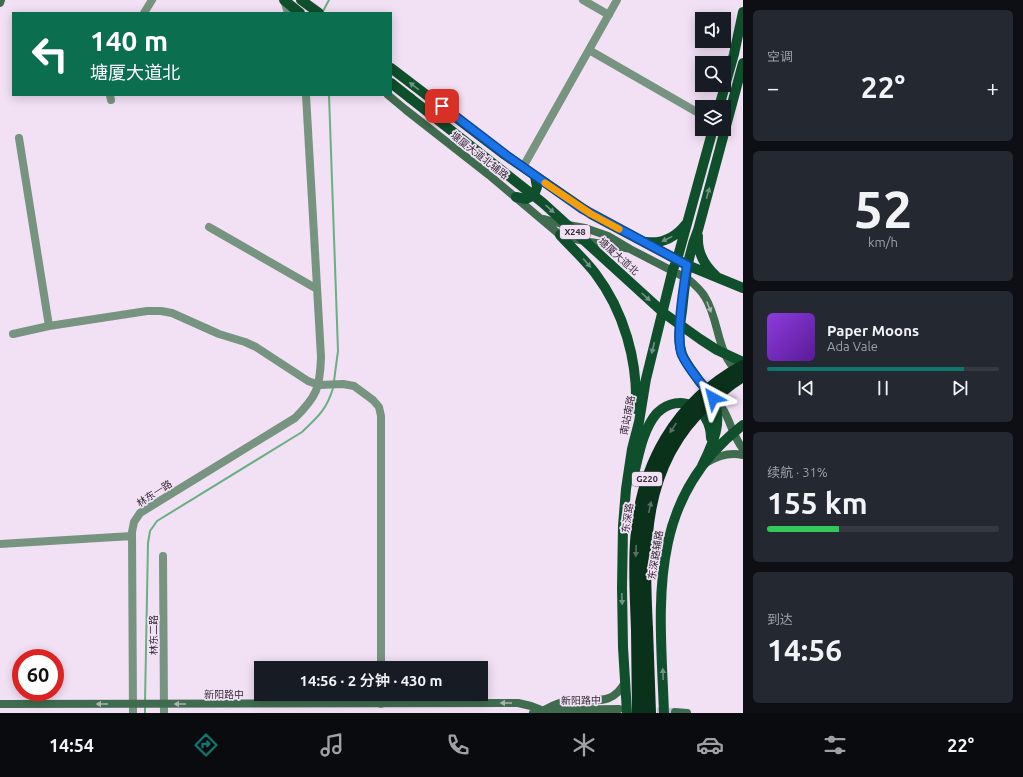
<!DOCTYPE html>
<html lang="zh">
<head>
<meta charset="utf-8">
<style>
  body { margin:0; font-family:Ubuntu,"Noto Sans SC",sans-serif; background:#242831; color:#f1f3f6; height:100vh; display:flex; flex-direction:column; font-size:15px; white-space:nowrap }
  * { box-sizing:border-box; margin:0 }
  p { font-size:13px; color:#9ea1a6 }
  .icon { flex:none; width:22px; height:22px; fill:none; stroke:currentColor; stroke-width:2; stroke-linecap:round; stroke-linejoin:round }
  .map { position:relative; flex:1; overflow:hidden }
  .side { display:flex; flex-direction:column; gap:10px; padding:10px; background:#0d0f14; width:280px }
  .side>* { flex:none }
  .hud { position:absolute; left:12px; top:12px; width:380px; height:84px; border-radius:0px; box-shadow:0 2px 10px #0003; background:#0b6e4f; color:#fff; overflow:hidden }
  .buttons { position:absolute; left:695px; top:12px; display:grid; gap:8px }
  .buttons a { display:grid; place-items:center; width:36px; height:36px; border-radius:0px; background:#171b24; box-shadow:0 2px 10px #0003; font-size:20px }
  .speed { position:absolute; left:12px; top:649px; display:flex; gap:8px; font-size:20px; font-weight:700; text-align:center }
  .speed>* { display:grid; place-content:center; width:52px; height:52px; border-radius:50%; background:#171b24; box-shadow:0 2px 10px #0003; line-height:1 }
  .speed .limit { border:6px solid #d22; background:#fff; color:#111 }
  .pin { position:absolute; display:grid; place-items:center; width:34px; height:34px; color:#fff; margin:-17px; border-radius:8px; box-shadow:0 2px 6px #0006 }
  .me { position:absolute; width:44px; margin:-22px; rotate:322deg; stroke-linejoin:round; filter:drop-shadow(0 0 3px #0008) }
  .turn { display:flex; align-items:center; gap:14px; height:84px; padding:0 12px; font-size:18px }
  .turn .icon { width:52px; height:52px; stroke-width:2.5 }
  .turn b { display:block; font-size:28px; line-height:34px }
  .big { font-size:30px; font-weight:600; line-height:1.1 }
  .side .widget { flex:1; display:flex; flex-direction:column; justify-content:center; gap:6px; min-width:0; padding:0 14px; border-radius:6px; background:#242831 }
  .side .dial { align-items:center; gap:0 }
  .dial b { font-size:52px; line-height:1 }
  .song { display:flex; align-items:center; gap:12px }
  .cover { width:48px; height:48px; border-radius:6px; background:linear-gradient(135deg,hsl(270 70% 55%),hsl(270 70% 35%)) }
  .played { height:4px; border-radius:2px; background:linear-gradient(90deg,#0f766e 85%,#363941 85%) }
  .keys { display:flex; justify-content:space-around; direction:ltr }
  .heat { display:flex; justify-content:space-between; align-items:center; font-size:22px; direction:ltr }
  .charge { height:6px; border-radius:3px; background:linear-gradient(90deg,#34c759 31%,#363941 0) }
  .trip { position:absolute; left:254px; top:661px; width:234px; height:40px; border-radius:0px; background:#171b24; box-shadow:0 2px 10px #0003; font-weight:600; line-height:40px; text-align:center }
  .menu { display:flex; height:64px; justify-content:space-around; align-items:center; background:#090b0e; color:#9ea1a6 }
  .menu .icon { width:28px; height:28px }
  .menu .on { color:#0f766e }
  .menu b { font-size:18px; color:#f1f3f6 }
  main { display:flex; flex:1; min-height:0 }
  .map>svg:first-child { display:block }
</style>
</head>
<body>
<main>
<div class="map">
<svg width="743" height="713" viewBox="0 0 743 713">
  <rect width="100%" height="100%" fill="#f2e0f5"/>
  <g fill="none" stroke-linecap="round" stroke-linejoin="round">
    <path stroke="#67b080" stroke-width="2" d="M 322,13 L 329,0
      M 329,95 L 338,351 L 334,381
      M 145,702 L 148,543 L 150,531 L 157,521 L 302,432 C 318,417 327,409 333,388
      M 145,713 L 145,707"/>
    <path stroke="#ccbccf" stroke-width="8" stroke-dasharray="8 4" stroke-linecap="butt" d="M 645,711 L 675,712"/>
    <path stroke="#76947f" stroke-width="8" d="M 284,0 L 288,13
      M 583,0 L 609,15
      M 144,13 L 152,0
      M 589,50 L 702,115
      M 110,95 L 111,100
      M 19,138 L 49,326
      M 523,167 L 617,0
      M 209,227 L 317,289
      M 13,334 L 49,326 L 147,311 L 161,311 L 172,313 L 219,334 L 245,342 L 256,347 L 308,381 L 319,385 L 343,384 L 354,386 L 373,400 L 379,407 L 381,416 L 381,668
      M 0,544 L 132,536
      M 163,556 L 164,713
      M 381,704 L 381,694
      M 133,713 L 132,532 L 134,522 L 140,513 L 295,418 C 317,396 320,388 321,357 L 306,95"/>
    <path stroke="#3f6c4e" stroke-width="8" d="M 0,3 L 1,0
      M 388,95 L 406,110 L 489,175 L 560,235 C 582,243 607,243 630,249
      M 544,219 L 562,224 L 585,228 L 608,236 L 630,249 L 688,279 C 694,284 701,290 705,297 C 720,321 716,354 739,373
      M 715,399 C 729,412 731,434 743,449
      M 706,463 C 717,456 730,452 743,455
      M 0,704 L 518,703 L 531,706 L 549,713
      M 544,710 C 550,707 557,703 564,702 C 588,696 611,710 625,682
      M 675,712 L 687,713
      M 533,713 L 544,710 L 619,709"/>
    <path stroke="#0f4f2c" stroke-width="10" d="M 284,0 L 300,13
      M 301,0 L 319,13
      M 391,68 L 505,155 L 591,214 L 687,265 L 743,288
      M 391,83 L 410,98
      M 719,107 L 734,54 L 743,12
      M 516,197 L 526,199 L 534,195 L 537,187 L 535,176
      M 560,235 C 572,248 585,260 595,273 C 624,311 638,361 636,409
      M 698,236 C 697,252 704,265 716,276
      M 646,242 C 662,244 676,237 686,224
      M 702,466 C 712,445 724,422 713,399 C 710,393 705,387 700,382 C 694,373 686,364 682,354 C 677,340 680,325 682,311 C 685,283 687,256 698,230 L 743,63
      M 634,474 C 639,454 643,429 657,413 C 680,391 711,408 711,438
      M 627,713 L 623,647 L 622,588 L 623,526 L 626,489 L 632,449 L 639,422 L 646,379 L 673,269 L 677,260 L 713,129
      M 664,713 C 660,603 645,501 743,425"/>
    <path stroke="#0a321b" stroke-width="12" d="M 647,629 L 650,713
      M 637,630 L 638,713"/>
    <path stroke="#0f4f2c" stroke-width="10" d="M 410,98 L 543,203 L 665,314 L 700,339 L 717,350 L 743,362"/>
    <path stroke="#0a321b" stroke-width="12" d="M 647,629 C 643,547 640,465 707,404 C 718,394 729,384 743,376
      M 637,630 C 636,600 634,571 636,542 C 640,466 676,402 743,366"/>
  </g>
  <defs><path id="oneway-solid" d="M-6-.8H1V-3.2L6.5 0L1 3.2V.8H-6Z"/></defs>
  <g fill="#759086">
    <use href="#oneway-solid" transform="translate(414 86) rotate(-143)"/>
    <use href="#oneway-solid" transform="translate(708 193) rotate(-75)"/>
    <use href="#oneway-solid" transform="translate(550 209) rotate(42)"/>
    <use href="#oneway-solid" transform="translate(667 239) rotate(154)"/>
    <use href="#oneway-solid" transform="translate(587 263) rotate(49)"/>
    <use href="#oneway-solid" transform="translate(646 297) rotate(42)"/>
    <use href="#oneway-solid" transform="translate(653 348) rotate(104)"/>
    <use href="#oneway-solid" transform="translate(622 599) rotate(88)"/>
    <use href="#oneway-solid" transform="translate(663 674) rotate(-92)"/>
  </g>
  <g fill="#aab2b2">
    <use href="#oneway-solid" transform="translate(709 307) rotate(68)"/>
    <use href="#oneway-solid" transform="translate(506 703) rotate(180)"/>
    <use href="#oneway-solid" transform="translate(102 704) rotate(180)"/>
    <use href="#oneway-solid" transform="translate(180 704) rotate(-180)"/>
  </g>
  <g fill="#5b6f67">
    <use href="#oneway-solid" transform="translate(673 428) rotate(124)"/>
    <use href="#oneway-solid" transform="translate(650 507) rotate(-78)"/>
    <use href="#oneway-solid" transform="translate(636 551) rotate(92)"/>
  </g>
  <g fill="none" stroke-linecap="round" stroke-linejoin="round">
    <defs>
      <path id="route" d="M 442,106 L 506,155 L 581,208 L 687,265 C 684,285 675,338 682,355 C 689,370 702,384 713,398"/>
    </defs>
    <use href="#route" stroke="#114b97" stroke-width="10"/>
    <use href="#route" stroke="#1a73e8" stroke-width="7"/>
    <path stroke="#f59e0b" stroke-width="7" d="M 545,183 L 591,214 L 619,229"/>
  </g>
  <g text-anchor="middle" stroke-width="3.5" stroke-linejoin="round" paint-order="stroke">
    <g fill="#f2e0f5" stroke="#6d636f" stroke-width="1">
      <rect x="560" y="225" width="30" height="14" rx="3"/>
      <rect x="632" y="472" width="30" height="14" rx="3"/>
    </g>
    <g font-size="9" font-weight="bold" fill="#342d35">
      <text x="575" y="235">X248</text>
      <text x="647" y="482">G220</text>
    </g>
    <g font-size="10" fill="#342d35" stroke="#f2e0f5">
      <text transform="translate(480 155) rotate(38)" y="4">塘厦大道北辅路</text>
      <text transform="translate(619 256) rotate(42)" y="4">塘厦大道北</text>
      <text transform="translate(627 415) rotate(-79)" y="4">南站南路</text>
      <text transform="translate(154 493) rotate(-33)" y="4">林东一路</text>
      <text transform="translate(627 518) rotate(-82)" y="4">东深路</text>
      <text transform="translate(655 555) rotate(-81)" y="4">东深路辅路</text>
      <text transform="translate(153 635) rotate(-90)" y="4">林东二路</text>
      <text x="224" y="698">新阳路中</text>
      <text transform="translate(581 700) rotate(-1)" y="4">新阳路中</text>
    </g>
  </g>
</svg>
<div class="buttons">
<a><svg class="icon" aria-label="sound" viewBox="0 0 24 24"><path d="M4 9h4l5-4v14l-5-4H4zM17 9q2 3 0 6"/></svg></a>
<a><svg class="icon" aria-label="search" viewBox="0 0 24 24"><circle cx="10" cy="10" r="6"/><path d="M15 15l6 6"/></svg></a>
<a><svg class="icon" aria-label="layers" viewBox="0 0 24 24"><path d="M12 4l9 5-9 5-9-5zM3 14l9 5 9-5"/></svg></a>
</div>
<div class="speed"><div class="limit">60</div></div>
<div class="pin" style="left:442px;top:106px;background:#d93025"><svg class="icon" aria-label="arrive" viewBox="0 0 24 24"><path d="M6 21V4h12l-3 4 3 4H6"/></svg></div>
<svg class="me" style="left:713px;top:398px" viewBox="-20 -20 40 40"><path d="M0-17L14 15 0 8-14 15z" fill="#1a73e8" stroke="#fff" stroke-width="4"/></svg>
<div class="trip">14:56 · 2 分钟 · 430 m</div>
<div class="hud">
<div class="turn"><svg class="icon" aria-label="left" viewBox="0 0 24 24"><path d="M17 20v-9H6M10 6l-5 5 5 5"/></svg><div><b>140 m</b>塘厦大道北</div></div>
</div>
</div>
<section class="side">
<div class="widget"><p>空调</p>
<div class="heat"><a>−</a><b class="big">22°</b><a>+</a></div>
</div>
<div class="widget dial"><b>52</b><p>km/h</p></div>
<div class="widget">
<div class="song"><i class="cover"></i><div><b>Paper Moons</b><p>Ada Vale</p></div></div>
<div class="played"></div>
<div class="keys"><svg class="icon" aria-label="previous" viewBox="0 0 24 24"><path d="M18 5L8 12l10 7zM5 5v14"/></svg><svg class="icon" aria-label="pause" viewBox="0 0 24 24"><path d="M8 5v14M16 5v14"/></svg><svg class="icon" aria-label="next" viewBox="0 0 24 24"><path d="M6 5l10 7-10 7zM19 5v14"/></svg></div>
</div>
<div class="widget"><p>续航 · 31%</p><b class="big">155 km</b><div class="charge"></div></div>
<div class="widget"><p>到达</p><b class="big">14:56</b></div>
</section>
</main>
<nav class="menu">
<b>14:54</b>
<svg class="icon on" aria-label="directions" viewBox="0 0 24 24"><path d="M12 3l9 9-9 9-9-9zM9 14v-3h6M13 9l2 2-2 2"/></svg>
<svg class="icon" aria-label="music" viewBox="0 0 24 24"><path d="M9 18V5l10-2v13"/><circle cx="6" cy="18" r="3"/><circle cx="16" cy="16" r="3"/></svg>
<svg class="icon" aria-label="phone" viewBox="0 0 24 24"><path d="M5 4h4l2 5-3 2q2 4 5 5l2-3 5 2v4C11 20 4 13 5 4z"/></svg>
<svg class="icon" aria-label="climate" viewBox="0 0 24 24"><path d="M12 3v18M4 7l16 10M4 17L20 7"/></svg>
<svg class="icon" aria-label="car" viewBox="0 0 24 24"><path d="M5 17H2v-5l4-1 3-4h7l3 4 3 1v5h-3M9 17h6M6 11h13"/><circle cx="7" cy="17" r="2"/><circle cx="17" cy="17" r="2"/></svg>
<svg class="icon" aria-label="filters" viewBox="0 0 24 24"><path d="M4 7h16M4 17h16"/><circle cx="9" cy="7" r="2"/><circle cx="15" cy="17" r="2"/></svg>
<b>22°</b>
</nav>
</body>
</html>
